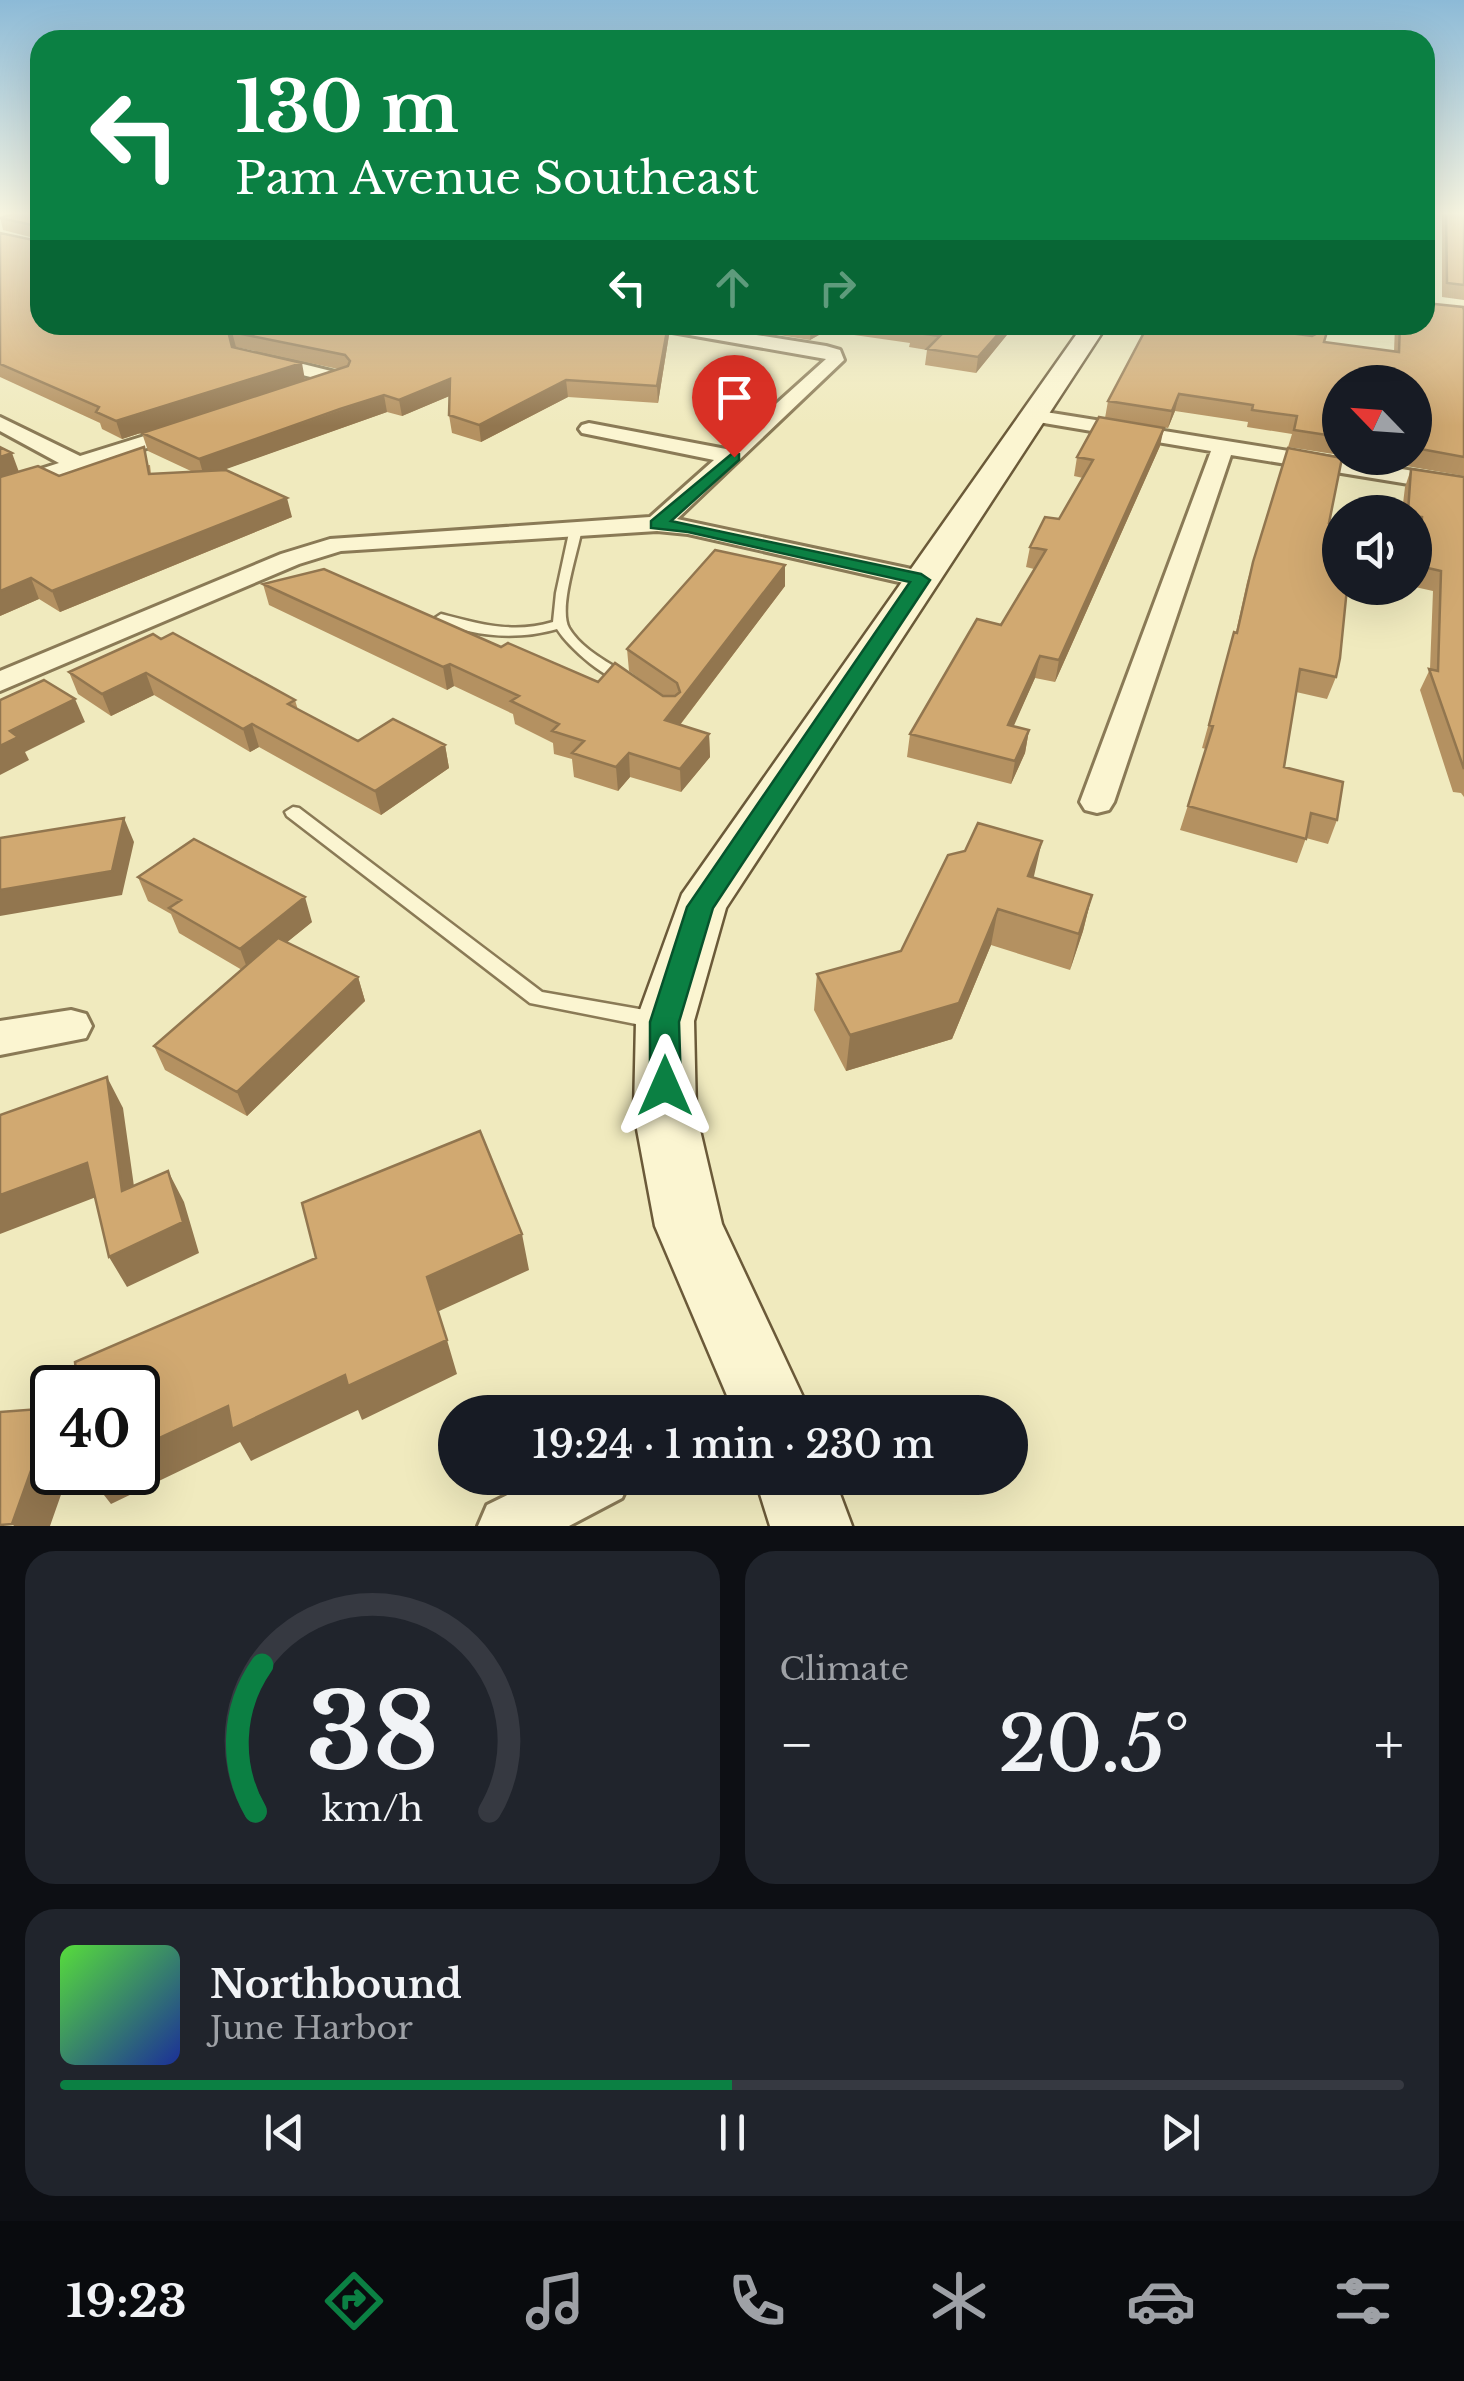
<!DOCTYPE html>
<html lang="en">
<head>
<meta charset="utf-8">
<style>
  body { margin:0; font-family:"Libre Baskerville",serif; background:#20242c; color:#f1f3f6; height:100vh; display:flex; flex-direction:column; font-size:38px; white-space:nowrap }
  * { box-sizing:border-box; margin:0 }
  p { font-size:32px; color:#9ea1a6 }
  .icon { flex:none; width:55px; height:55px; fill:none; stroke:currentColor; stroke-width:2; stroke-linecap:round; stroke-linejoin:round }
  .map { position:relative; height:1526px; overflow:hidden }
  .sheet { display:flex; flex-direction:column; gap:25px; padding:25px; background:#0d0f14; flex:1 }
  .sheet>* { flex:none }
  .banner { position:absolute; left:30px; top:30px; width:1405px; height:305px; border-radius:30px; box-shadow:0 10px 40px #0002; background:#0b8043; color:#fff; overflow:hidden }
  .needle { width:65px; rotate:295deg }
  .tools { position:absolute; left:1322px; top:365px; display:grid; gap:20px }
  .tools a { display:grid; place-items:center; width:110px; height:110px; border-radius:50%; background:#171b24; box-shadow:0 10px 40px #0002; font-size:50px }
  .speed { position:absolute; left:30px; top:1365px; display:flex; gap:20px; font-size:50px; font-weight:700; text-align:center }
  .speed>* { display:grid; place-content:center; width:130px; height:130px; border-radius:50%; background:#171b24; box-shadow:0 10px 40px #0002; line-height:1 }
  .speed .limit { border:5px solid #111; border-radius:15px; background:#fff; color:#111 }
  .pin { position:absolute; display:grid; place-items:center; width:85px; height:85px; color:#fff; margin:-102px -42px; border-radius:50% 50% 50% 0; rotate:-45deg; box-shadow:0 0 10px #0007 }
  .pin .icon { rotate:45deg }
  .me { position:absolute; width:110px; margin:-55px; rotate:0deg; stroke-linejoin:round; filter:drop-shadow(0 0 8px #0008) }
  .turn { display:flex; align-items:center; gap:35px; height:210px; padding:0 40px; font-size:45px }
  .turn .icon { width:130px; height:130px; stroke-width:2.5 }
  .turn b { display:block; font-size:70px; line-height:85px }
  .lanes { display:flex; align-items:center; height:95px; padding:0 40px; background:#0003; justify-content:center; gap:50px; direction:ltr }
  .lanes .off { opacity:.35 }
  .big { font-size:75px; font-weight:600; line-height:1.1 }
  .sheet .tile { flex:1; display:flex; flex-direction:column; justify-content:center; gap:15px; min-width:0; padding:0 35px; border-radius:30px; background:#20242c }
  .sheet .dial { align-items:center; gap:0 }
  .dial svg { height:260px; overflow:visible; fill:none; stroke:#363941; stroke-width:7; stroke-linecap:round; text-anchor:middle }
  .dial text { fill:#f1f3f6; stroke:none }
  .song { display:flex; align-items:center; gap:30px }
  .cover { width:120px; height:120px; border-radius:15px; background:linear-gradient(135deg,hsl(110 70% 55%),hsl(230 70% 35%)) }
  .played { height:10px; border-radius:5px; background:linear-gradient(90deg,#0b8043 50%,#363941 50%) }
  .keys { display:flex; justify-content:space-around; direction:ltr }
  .heat { display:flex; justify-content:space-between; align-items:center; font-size:55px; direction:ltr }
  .sheet .tiles { flex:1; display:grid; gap:25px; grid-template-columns:1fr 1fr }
  .tile:last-child { grid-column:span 2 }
  .trip { position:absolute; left:438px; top:1395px; width:590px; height:100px; border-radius:50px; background:#171b24; box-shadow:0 10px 40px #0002; font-weight:600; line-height:100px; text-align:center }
  .tabs { display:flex; height:160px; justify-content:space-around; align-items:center; background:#090b0e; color:#9ea1a6 }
  .tabs .icon { width:70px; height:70px }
  .tabs .current { color:#0b8043 }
  .tabs b { font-size:45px; color:#f1f3f6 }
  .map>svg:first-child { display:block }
</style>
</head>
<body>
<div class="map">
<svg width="1464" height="1526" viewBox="0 0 1464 1526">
  <rect width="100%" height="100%" fill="#f0eabe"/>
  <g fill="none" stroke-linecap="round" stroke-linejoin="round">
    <defs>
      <path id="lane" d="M 576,525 L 582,528 C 578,552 558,608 569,628 C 582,650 610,663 631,677 L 633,680 L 631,683 C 609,684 569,648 557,629 C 520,640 468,638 435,618 L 441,614 C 480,624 513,634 553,622 L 556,593 L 570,528 Z
        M 293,807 L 299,808 L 542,992 L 656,1012 L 663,1015 L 666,1020 L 663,1025 L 656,1028 L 530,1003 L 287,816 L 285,812 Z"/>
      <path id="street" d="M 652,325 L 694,325 L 826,346 L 840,350 L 844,360 L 677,519 L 930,573 L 934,579 L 930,585 L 921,587 L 688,534 L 657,531 L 341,551 L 299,564 L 0,691 L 0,671 L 281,554 L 330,539 L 650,517 L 714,460 L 582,433 L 579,429 L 582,425 L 589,423 L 726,449 L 826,359 L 661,330 Z
        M 259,353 L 347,375 L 350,379 L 325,390 L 311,390 L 311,382 L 319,379 L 252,363 L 250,359 Z
        M 1033,410 L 1464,479 L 1464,493 L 1231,455 L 1114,802 L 1109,810 L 1097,813 L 1085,810 L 1080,802 L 1211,451 L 1026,420 L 1023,416 Z
        M 0,417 L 80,456 L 186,423 L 196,429 L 193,433 L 0,496 L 0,482 L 59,463 L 0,431 Z
        M 71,1010 L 86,1014 L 92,1026 L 86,1038 L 0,1055 L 0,1021 Z
        M 542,1478 L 631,1478 L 622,1498 L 569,1526 L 478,1526 L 487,1505 Z"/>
      <path id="secondary" d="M 1083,325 L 1107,325 L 726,908 L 694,1021 L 696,1113 L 722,1224 L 810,1412 L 734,1412 L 655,1226 L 634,1113 L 636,1021 L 682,894 Z
        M 755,1478 L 834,1478 L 852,1526 L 770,1526 Z"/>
    </defs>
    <use href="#lane" stroke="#8a7a56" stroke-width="5"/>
    <use href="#street" stroke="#8a7a56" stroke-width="6"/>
    <use href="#secondary" stroke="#6b5a39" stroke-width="5"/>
    <use href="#lane" fill="#fbf5d1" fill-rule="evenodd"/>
    <use href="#street" fill="#fbf5d1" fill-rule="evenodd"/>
    <use href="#secondary" fill="#fbf5d1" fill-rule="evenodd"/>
  </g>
  <path fill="#b49161" d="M 40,212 L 40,325 L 669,325 L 669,335 L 658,403 L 568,397 L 481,442 L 452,433 L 449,415 L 449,396 L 402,416 L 387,412 L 222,470 L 292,517 L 60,612 L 39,599 L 0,616 L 19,471 L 59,476 L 150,465 L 151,474 L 193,472 L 148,451 L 142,433 L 338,369 L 236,347 L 305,380 L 122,439 L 102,429 L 100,423 L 0,377 L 0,233 L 38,241 L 38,239 L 3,230 L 0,217 Z
    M 1442,212 L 1464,212 L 1464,300 L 1442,297 Z
    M 1464,310 L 1464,476 L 1406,466 L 1407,458 L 1415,458 L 1415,382 L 1340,382 L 1340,455 L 1288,447 L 1292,434 L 1247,427 L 1248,422 L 1175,411 L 1168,428 L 1105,418 L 1108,401 L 1148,325 L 1329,325 L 1324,342 L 1394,352 L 1395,325 L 1425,325 Z
    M 718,325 L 1015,325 L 976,373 L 925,365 L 927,350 L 909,347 L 910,343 L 826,331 L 810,340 Z
    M 1160,446 L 1055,682 L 1035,678 L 1013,726 L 1029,730 L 1025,753 L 1011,784 L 907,757 L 910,734 L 1001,625 L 1034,569 L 1026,567 L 1030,547 L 1059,519 L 1083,478 L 1074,476 L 1077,457 Z
    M 1288,448 L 1329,523 L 1338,576 L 1336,677 L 1327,699 L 1296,692 L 1284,767 L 1337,820 L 1328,844 L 1306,838 L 1297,863 L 1180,830 L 1206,749 L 1202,748 L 1228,654 L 1234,632 L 1236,632 L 1247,582 Z
    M 1411,469 L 1464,477 L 1464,797 L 1461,793 L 1453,792 L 1420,690 L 1430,669 L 1433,591 L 1415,587 L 1415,512 L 1402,512 L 1405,487 Z
    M 785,565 L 785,586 L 680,725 L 709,734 L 710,757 L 681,792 L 630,777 L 618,791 L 574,777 L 572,759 L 554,754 L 553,743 L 515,724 L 513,714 L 454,686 L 447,690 L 269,605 L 263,584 L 501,647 L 598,682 L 663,696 L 629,671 L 627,649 Z
    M 161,639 L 295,700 L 298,710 L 358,741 L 445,745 L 449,768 L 381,815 L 259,747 L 250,752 L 154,695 L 111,716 L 78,694 L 69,672 Z
    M 138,877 L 312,922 L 287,942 L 358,977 L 365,1001 L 247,1116 L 165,1070 L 154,1046 L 242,970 L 179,933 L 171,914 L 148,901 Z
    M 1034,878 L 1092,895 L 1083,931 L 1070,970 L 991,945 L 952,1039 L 846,1071 L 814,1010 L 817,974 L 901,951 Z"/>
  <path fill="#92764f" d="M 668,325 L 669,335 L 658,403 L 657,386 Z
    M 811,325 L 826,325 L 826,331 L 810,340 Z
    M 1006,325 L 1015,325 L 976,373 L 978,357 Z
    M 232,332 L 236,347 L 233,351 L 229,335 Z
    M 302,363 L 305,380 L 122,439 L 116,421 Z
    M 450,379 L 452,395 L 402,416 L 399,400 Z
    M 566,380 L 568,397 L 481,442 L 479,425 Z
    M 1179,394 L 1175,411 L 1168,428 L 1172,411 Z
    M 384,395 L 387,412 L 204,477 L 199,459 Z
    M 1164,428 L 1160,446 L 1055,682 L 1059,660 Z
    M 12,453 L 19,472 L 0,479 L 0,457 Z
    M 287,498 L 292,517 L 60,612 L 52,591 Z
    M 785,565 L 785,586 L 666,743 L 665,720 Z
    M 31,578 L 39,599 L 0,616 L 0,591 Z
    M 1040,656 L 1035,678 L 1004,748 L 1008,725 Z
    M 450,664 L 454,686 L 447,690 L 443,667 Z
    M 146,673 L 154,695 L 111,716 L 102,694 Z
    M 75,699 L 85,722 L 25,752 L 29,760 L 0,775 L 0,746 L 10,731 Z
    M 252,724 L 259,747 L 250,752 L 243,729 Z
    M 1029,730 L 1025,753 L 1011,784 L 1015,761 Z
    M 709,734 L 710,757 L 681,792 L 680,769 Z
    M 445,745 L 449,768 L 381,815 L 375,791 Z
    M 629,753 L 630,777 L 618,791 L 616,767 Z
    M 124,818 L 134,842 L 122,895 L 0,916 L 0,890 Z
    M 1042,841 L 1034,876 L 1021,911 L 1028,876 Z
    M 1092,895 L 1083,931 L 1070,970 L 1079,934 Z
    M 305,897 L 312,922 L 249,973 L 240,949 Z
    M 998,909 L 991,945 L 952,1039 L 846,1071 L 850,1035 Z
    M 358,977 L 365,1001 L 247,1116 L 237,1092 Z
    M 107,1077 L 123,1108 L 139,1222 L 122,1191 Z
    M 87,1163 L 104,1194 L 0,1234 L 0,1195 Z
    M 168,1171 L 184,1202 L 199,1253 L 127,1287 L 109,1257 Z
    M 522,1234 L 529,1270 L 437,1312 L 427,1277 Z
    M 447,1340 L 457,1374 L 362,1420 L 358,1410 L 251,1461 L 240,1442 L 111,1504 L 86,1472 L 138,1472 L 138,1448 L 228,1406 Z
    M 52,1412 L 52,1472 L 69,1472 L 50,1526 L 14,1526 L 12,1524 Z"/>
  <path fill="#d1a971" stroke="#92764f" stroke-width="2.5" d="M 18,212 L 40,212 L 40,325 L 668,325 L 657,386 L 566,380 L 479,425 L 449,415 L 450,379 L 399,400 L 384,395 L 340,409 L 199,459 L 142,433 L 348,366 L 350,361 L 345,355 L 232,332 L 229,335 L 232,347 L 302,363 L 116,421 L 96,412 L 99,407 L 0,364 L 0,233 L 38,241 L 37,226 L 0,218 Z
    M 1446,212 L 1464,212 L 1464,285 L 1447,283 Z
    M 1425,303 L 1463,307 L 1464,310 L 1464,457 L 1415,448 L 1415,382 L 1340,382 L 1340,437 L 1294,430 L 1297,416 L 1252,410 L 1253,405 L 1179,394 L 1172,411 L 1108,401 L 1148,325 L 1230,325 L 1312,336 L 1320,332 L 1313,325 L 1329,325 L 1324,342 L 1399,352 L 1400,325 L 1425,325 Z
    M 891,325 L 1006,325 L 978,357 L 927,349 L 940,336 L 911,332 L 915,328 Z
    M 1099,417 L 1164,428 L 1059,660 L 1040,656 L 1008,725 L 1029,730 L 1015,761 L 910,734 L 977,619 L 1001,625 L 1046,550 L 1030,547 L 1045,517 L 1059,519 L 1093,460 L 1077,457 Z
    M 0,447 L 12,453 L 0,457 Z
    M 144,447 L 149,474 L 226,470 L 287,498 L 52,591 L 31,578 L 0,591 L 0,477 L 38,466 L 59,476 Z
    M 1288,448 L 1342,458 L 1329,523 L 1340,525 L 1340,566 L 1338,576 L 1340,576 L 1340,588 L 1347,588 L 1340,658 L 1336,677 L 1300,669 L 1284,767 L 1343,782 L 1337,820 L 1311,813 L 1306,839 L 1188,806 L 1213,726 L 1209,725 L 1234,632 L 1237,633 L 1253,562 Z
    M 1411,469 L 1464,477 L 1464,769 L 1429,669 L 1438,671 L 1441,571 L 1419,566 L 1422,517 L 1415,516 L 1415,512 L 1408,512 Z
    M 715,550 L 785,565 L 665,720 L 709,734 L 680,769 L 629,753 L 616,767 L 572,753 L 584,741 L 552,731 L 559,724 L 511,701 L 519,696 L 450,664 L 443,667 L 263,584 L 324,569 L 501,647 L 508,643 L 598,682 L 615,663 L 663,696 L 675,696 L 680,692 L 677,683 L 627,649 Z
    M 173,633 L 295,700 L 288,704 L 358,741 L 393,719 L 445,745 L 375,791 L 252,724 L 243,729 L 146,673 L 102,694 L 69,672 L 153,634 L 161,639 Z
    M 44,680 L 75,699 L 10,731 L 18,737 L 0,746 L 0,700 Z
    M 124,818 L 112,871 L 0,890 L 0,838 Z
    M 978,823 L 1042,841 L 1028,876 L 1092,895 L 1079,934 L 998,909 L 959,1003 L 850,1035 L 817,974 L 901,951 L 948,855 L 965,851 Z
    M 194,839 L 305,897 L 240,949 L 169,908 L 181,900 L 138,877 Z
    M 278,938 L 358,977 L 237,1092 L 154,1046 Z
    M 107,1077 L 122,1191 L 168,1171 L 183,1222 L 109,1257 L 87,1163 L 0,1195 L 0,1115 Z
    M 480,1131 L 522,1234 L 427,1277 L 447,1340 L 348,1386 L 345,1375 L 232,1429 L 228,1406 L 138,1448 L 138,1388 L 78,1388 L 75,1362 L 316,1258 L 302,1203 Z
    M 52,1408 L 52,1412 L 12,1524 L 0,1525 L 0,1412 Z"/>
  <linearGradient id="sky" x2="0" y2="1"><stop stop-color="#8cbad7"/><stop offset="0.5" stop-color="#f8f6e2"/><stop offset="1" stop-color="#f8f6e2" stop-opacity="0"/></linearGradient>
  <rect width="1464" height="426" fill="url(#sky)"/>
  <path fill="#0b8043" stroke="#07532c" stroke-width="2.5" d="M 734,452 L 739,454 L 739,460 L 671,521 L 921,574 L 930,580 L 713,908 L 679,1022 L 681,1086 L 676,1095 L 665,1098 L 654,1095 L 650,1086 L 650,1022 L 687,907 L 910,582 L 688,532 L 651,528 L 651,521 Z"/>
</svg>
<div class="tools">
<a><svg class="needle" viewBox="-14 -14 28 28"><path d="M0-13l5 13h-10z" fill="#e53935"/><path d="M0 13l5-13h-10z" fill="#9ea1a6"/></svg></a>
<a><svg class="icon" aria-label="sound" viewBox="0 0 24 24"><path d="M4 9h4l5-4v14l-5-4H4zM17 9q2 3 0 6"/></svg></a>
</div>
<div class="speed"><div class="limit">40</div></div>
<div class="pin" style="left:734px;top:457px;background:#d93025"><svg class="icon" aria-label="arrive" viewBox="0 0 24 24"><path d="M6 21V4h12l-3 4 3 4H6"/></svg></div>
<svg class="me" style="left:665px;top:1086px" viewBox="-20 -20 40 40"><path d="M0-17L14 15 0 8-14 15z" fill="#0b8043" stroke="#fff" stroke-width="4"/></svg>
<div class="trip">19:24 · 1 min · 230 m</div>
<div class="banner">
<div class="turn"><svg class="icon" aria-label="left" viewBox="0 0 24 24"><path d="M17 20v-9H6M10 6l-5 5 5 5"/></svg><div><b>130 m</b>Pam Avenue Southeast</div></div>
<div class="lanes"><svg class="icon" aria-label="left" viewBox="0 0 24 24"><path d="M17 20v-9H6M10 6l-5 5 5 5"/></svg><svg class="icon off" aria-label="ahead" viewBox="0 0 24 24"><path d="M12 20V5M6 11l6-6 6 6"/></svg><svg class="icon off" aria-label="right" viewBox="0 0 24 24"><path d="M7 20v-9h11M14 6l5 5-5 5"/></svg></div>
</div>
</div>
<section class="sheet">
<div class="tiles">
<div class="tile dial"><svg viewBox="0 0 100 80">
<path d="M14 69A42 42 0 1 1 86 69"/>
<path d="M14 69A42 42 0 0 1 16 24" stroke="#0b8043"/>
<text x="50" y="56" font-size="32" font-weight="700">38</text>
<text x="50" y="72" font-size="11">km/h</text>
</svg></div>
<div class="tile"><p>Climate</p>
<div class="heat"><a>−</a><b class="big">20.5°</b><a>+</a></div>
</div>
<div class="tile">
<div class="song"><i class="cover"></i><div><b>Northbound</b><p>June Harbor</p></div></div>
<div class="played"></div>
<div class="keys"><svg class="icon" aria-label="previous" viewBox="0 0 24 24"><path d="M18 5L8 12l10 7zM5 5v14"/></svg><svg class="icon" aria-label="pause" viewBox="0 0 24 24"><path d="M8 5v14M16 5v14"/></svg><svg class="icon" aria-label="next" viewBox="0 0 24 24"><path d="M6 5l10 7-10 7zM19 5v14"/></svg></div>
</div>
</div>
</section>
<nav class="tabs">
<b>19:23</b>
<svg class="icon current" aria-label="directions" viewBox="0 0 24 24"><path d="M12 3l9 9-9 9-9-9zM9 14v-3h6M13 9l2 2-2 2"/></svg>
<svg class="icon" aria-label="music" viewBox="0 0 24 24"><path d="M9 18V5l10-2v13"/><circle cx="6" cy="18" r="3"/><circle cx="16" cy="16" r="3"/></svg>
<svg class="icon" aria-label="phone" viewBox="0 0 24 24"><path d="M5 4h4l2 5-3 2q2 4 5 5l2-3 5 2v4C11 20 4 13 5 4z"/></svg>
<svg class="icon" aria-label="climate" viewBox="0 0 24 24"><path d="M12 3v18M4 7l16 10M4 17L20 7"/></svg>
<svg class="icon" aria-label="car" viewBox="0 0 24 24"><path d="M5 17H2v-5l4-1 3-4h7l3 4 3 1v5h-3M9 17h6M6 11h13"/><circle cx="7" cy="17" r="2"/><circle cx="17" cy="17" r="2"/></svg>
<svg class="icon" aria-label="filters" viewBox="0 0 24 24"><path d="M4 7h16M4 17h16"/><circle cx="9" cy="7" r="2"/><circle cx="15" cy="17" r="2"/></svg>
</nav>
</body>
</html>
